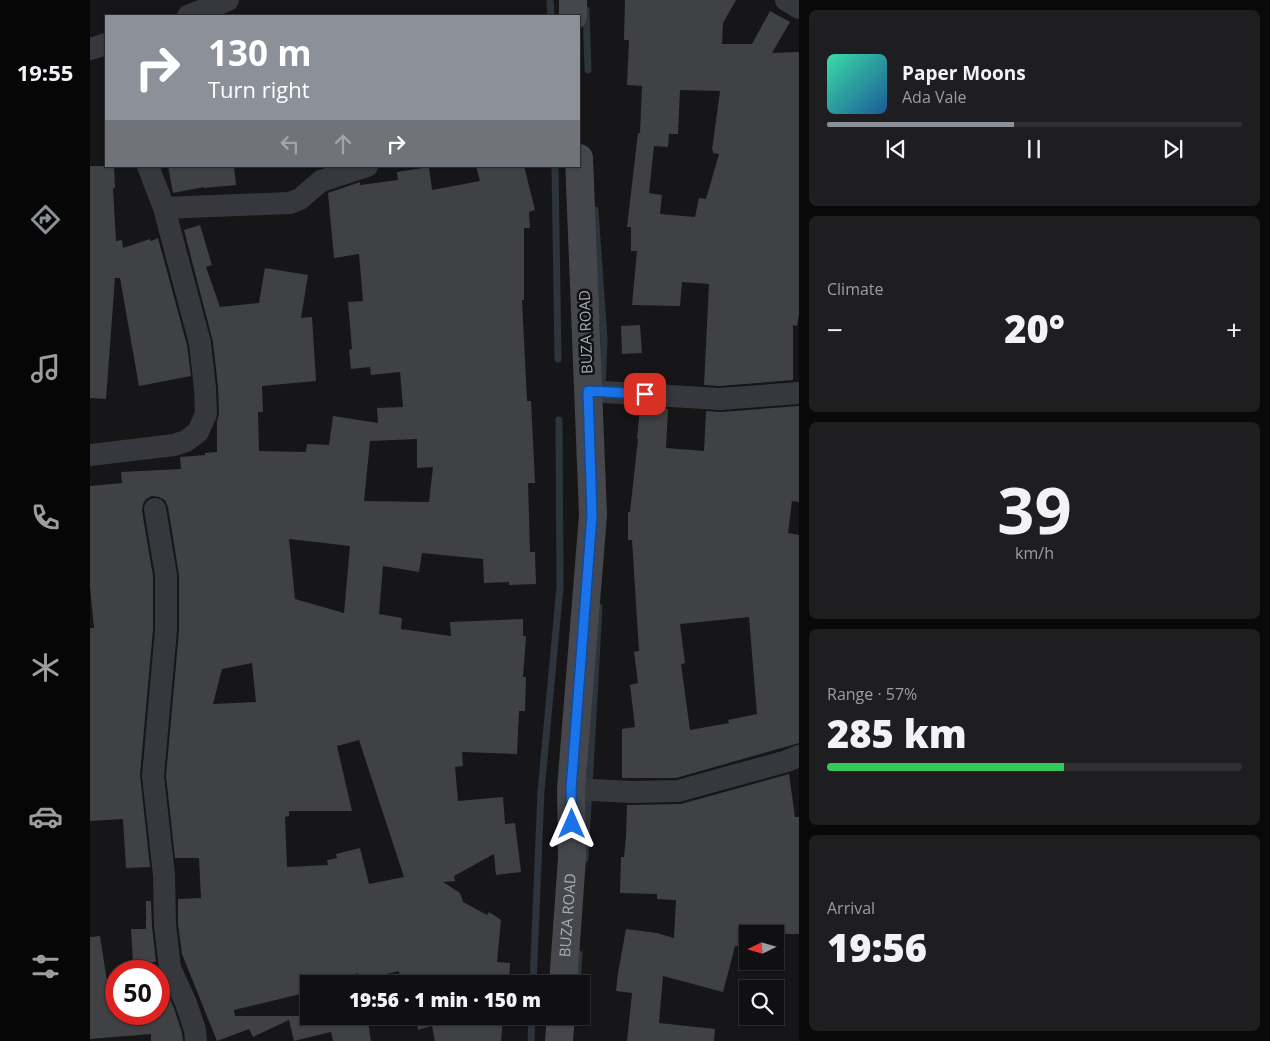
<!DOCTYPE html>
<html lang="en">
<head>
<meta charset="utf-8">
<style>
  body { margin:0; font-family:"Open Sans",sans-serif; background:#1e1e20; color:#f1f3f6; height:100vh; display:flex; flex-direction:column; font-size:19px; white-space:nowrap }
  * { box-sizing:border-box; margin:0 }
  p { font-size:16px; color:#9c9d9f }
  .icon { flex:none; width:28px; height:28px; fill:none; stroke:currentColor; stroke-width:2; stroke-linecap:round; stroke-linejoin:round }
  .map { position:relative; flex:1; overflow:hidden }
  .panel { display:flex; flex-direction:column; gap:10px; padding:10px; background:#09090a; width:471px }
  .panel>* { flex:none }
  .hud { position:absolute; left:15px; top:15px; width:475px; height:152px; border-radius:0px; box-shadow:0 1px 4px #0004,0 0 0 1px #303032; background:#8c9099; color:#fff; overflow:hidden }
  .needle { width:32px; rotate:265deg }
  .fabs { position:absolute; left:649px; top:925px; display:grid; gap:10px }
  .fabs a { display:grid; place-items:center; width:45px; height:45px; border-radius:0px; background:#101012; box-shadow:0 1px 4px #0004,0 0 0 1px #303032; font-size:25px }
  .speed { position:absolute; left:15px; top:960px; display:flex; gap:10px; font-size:25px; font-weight:700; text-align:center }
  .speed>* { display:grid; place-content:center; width:65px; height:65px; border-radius:50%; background:#101012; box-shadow:0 1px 4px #0004,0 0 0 1px #303032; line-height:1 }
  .speed .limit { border:8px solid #d22; background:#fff; color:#111 }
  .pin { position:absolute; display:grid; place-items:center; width:42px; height:42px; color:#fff; margin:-21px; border-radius:10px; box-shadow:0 2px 8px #0006 }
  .me { position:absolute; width:55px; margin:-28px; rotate:0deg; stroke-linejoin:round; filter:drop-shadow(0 0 4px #0008) }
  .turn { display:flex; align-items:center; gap:18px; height:105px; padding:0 20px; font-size:22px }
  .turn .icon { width:65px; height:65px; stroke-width:2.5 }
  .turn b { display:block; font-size:35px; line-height:42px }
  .lanes { display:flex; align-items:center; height:48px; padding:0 20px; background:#0003; justify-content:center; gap:25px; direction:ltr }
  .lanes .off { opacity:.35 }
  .big { font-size:38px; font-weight:800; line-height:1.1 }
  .panel .card { flex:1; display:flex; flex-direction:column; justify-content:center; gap:8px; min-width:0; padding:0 18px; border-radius:8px; background:#1e1e20 }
  .panel .dial { align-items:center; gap:0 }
  .dial b { font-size:65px; line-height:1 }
  .song { display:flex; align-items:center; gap:15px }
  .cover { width:60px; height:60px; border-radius:8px; background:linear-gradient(135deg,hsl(160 70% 55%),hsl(210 70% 35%)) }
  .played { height:5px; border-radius:2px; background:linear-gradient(90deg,#8c9099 45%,#303032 45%) }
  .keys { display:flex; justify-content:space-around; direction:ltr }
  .heat { display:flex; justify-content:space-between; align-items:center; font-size:28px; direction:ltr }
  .charge { height:8px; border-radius:4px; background:linear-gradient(90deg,#34c759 57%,#303032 0) }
  .trip { position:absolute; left:210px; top:975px; width:290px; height:50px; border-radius:0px; background:#101012; box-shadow:0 1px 4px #0004,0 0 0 1px #303032; font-weight:800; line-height:50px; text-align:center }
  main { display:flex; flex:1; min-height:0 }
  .menu { display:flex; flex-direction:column; width:90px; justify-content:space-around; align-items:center; background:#060607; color:#9c9d9f }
  .menu .icon { width:35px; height:35px }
  .menu .active { color:#8c9099 }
  .menu b { font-size:22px; color:#f1f3f6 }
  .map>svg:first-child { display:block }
</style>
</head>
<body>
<main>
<nav class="menu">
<b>19:55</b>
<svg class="icon active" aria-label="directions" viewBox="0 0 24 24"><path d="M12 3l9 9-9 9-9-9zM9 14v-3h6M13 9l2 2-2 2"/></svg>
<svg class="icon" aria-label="music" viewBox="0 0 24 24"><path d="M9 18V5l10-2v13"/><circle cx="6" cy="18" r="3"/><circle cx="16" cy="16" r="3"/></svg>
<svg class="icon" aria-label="phone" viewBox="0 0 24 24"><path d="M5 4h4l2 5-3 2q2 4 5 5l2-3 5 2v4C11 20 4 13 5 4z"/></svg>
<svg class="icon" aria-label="climate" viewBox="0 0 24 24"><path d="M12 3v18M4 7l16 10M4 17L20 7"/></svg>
<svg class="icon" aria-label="car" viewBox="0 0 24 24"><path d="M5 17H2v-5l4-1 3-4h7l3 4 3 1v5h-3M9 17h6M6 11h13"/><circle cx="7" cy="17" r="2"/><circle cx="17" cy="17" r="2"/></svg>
<svg class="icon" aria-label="filters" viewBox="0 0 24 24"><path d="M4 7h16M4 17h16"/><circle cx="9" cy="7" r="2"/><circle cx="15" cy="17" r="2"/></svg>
</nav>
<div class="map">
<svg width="709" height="1041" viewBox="0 0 709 1041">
  <rect width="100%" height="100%" fill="#161618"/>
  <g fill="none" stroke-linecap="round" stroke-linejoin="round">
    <path stroke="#2c353c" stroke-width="7" d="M 460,0 L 461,16
      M 496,10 L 498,70
      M 465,166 L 468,359
      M 505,210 L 514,339 L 512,389
      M 495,859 L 509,607
      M 443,984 L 451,791 L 470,587 L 469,420
      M 487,984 L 489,954
      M 441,1041 L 442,1016"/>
  </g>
  <path fill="#404145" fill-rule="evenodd" d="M 535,0 L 646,0 L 633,23 L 632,44 L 662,44 L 680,11 L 700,22 L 682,53 L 709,52 L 709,314 L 707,326 L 703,325 L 703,380 L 630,386 L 614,385 L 619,284 L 592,282 L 590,306 L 542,305 L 547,251 L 541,251 L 541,227 L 537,227 L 548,133 L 550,133 L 552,86 L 537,85 L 539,40 L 534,40 ZM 590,90 L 630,91 L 622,150 L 623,150 L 623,153 L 629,154 L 616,199 L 609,198 L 605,217 L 570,214 L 572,195 L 559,193 L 564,146 L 578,147 L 579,134 L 588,134 Z
    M 0,166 L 24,166 L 25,188 L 23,188 L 26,241 L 32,240 L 33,248 L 60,239 L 61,241 L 68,238 L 97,345 L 101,376 L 49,386 L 30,278 L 25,278 L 16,399 L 0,398 Z
    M 78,166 L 144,166 L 146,185 L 114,188 L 114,187 L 83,193 Z
    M 386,166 L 434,166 L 445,210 L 439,212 L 440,228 L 434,228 L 434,300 L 432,300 L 437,401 L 441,401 L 445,483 L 438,483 L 440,552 L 445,552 L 446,584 L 419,585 L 419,582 L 394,583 L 393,559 L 332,553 L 329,572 L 293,566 L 289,614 L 312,618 L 311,629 L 361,636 L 360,622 L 433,619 L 433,636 L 436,636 L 433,677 L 436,677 L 435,711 L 429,711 L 427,754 L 372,752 L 373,766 L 365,767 L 368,801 L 413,797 L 415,824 L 425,823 L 431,872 L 406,875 L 404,854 L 364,876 L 365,881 L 353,882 L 370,893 L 373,902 L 397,915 L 399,912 L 411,920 L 407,962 L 420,963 L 419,984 L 311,984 L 309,971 L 270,980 L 268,973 L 236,984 L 219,984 L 219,992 L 144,1010 L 145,1016 L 277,1016 L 281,1041 L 243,1041 L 241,1032 L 204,1041 L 199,1020 L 163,1037 L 159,1029 L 127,1041 L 92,954 L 88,924 L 88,899 L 111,898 L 109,858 L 85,858 L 76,776 L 89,631 L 89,575 L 78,507 L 75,500 L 69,497 L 62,496 L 56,499 L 53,504 L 52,511 L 63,576 L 63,629 L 50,775 L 60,867 L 36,868 L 33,819 L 0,821 L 0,628 L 4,628 L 0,587 L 0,486 L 32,483 L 31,472 L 91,469 L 90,457 L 115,455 L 115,453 L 127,452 L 127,421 L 129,414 L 128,387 L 123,342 L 94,230 L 110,225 L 122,265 L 116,267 L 130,307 L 169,303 L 175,268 L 218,275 L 211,318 L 222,317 L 226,381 L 172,386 L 173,412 L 168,412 L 169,451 L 216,452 L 217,444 L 239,445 L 243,416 L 288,423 L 287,408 L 313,407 L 310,372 L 281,375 L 280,367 L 261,369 L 259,350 L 262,349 L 258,302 L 273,301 L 269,254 L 244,258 L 238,193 L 270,182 L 270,185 L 308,180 L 307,172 L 339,167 L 342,190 L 390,181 ZM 327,439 L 327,468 L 343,467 L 339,502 L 274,501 L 280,441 ZM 199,539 L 260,546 L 254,613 L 205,599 ZM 162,663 L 166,702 L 123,704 L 132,669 ZM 269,740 L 314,877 L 279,884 L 270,848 L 246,854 L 247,858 L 237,860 L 238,865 L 197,867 L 195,817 L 199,816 L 199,811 L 262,811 L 247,746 Z
    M 550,325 L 552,353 L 532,354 L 531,326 Z
    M 709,406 L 709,502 L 702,501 L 698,533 L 709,535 L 709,743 L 586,778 L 532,778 L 532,729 L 545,727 L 540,685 L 548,683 L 544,652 L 549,651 L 542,540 L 538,540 L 538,512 L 540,512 L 548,439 L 547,439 L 550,407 L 578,409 L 576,448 L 614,451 L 616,411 L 631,412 ZM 659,617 L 667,714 L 638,720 L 639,723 L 600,730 L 591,664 L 595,663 L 590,624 Z
    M 699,774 L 705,817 L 709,817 L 709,934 L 658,934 L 658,946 L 645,946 L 633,992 L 573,976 L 569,1023 L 625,1029 L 624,1041 L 537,1041 L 542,993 L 526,991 L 528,973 L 536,929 L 567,933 L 584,938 L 586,900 L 567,899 L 567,894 L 530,893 L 531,857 L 534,857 L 536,837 L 537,805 L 591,804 Z
    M 56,901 L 61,901 L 62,926 L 66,962 L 43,963 L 41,929 L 56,929 Z
    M 10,936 L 22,1014 L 69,1014 L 69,975 L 84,1008 L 92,1033 L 93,1041 L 61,1041 L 61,1034 L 0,1039 L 0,937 Z
    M 326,1016 L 417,1016 L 413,1016 L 411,1041 L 345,1041 L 342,1026 L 328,1030 Z"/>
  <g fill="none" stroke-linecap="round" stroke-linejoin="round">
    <path stroke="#37383d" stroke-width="22" d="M 696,0 L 709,8
      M 98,16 L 138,0
      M 0,49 L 16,44
      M 74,208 L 200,203 L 210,199 L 231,181 L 277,166
      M 498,391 L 630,399 L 709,393
      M 0,455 L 84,445 L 96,441 L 108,432 L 116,414 L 115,388 L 110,343 L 74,208 L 58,166
      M 65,509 L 76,575 L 76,630 L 63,776 L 74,875 L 75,925 L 80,968 L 96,1003 L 105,1030 L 106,1041
      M 481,789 L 542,792 L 588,791 L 697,761 L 709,756"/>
    <g stroke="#45474d" stroke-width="28">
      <path d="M 483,0 L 483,16"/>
      <path id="s1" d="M 473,984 L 482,858 L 481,789 L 503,515 L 489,158"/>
      <path d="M 469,1041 L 471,1016"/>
    </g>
  </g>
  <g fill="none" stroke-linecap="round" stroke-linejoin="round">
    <defs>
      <path id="route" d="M 482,824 L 481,789 L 502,515 L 498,391 L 555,394"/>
    </defs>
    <use href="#route" stroke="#114b97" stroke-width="12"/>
    <use href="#route" stroke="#1a73e8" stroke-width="9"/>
  </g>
  <g text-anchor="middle" stroke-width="5" stroke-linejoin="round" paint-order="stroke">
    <g font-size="15" fill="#a8adb8" stroke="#111113">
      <text transform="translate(496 332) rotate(-92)" y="5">BUZA ROAD</text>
      <text dy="5" stroke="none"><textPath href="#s1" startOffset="69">BUZA ROAD</textPath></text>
    </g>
  </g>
</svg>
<div class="fabs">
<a><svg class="needle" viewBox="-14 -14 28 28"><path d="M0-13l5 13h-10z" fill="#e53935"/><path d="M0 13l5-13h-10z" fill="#9c9d9f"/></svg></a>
<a><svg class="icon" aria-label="search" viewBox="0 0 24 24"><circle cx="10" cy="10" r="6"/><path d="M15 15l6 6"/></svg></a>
</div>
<div class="speed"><div class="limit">50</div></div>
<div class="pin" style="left:555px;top:394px;background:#d93025"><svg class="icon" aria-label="arrive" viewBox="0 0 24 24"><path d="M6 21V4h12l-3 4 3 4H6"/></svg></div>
<svg class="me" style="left:482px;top:824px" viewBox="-20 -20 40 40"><path d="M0-17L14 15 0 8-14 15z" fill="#1a73e8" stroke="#fff" stroke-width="4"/></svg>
<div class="trip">19:56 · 1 min · 150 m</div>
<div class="hud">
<div class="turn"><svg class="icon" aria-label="right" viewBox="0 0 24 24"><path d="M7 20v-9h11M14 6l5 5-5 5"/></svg><div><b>130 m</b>Turn right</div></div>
<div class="lanes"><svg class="icon off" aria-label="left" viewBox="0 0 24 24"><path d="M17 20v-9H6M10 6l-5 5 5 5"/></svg><svg class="icon off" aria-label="ahead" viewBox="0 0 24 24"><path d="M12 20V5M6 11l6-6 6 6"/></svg><svg class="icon" aria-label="right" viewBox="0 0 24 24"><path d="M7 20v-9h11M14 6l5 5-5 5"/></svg></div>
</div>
</div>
<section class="panel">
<div class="card">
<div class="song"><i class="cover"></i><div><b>Paper Moons</b><p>Ada Vale</p></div></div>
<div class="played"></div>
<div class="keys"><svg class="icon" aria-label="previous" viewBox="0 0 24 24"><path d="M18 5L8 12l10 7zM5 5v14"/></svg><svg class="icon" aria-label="pause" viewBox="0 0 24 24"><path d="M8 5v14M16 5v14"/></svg><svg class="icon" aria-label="next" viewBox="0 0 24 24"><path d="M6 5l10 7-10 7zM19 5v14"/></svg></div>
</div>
<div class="card"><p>Climate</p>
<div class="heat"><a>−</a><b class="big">20°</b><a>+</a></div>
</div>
<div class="card dial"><b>39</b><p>km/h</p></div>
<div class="card"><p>Range · 57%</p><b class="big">285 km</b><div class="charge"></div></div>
<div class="card"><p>Arrival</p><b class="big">19:56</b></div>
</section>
</main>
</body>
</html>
